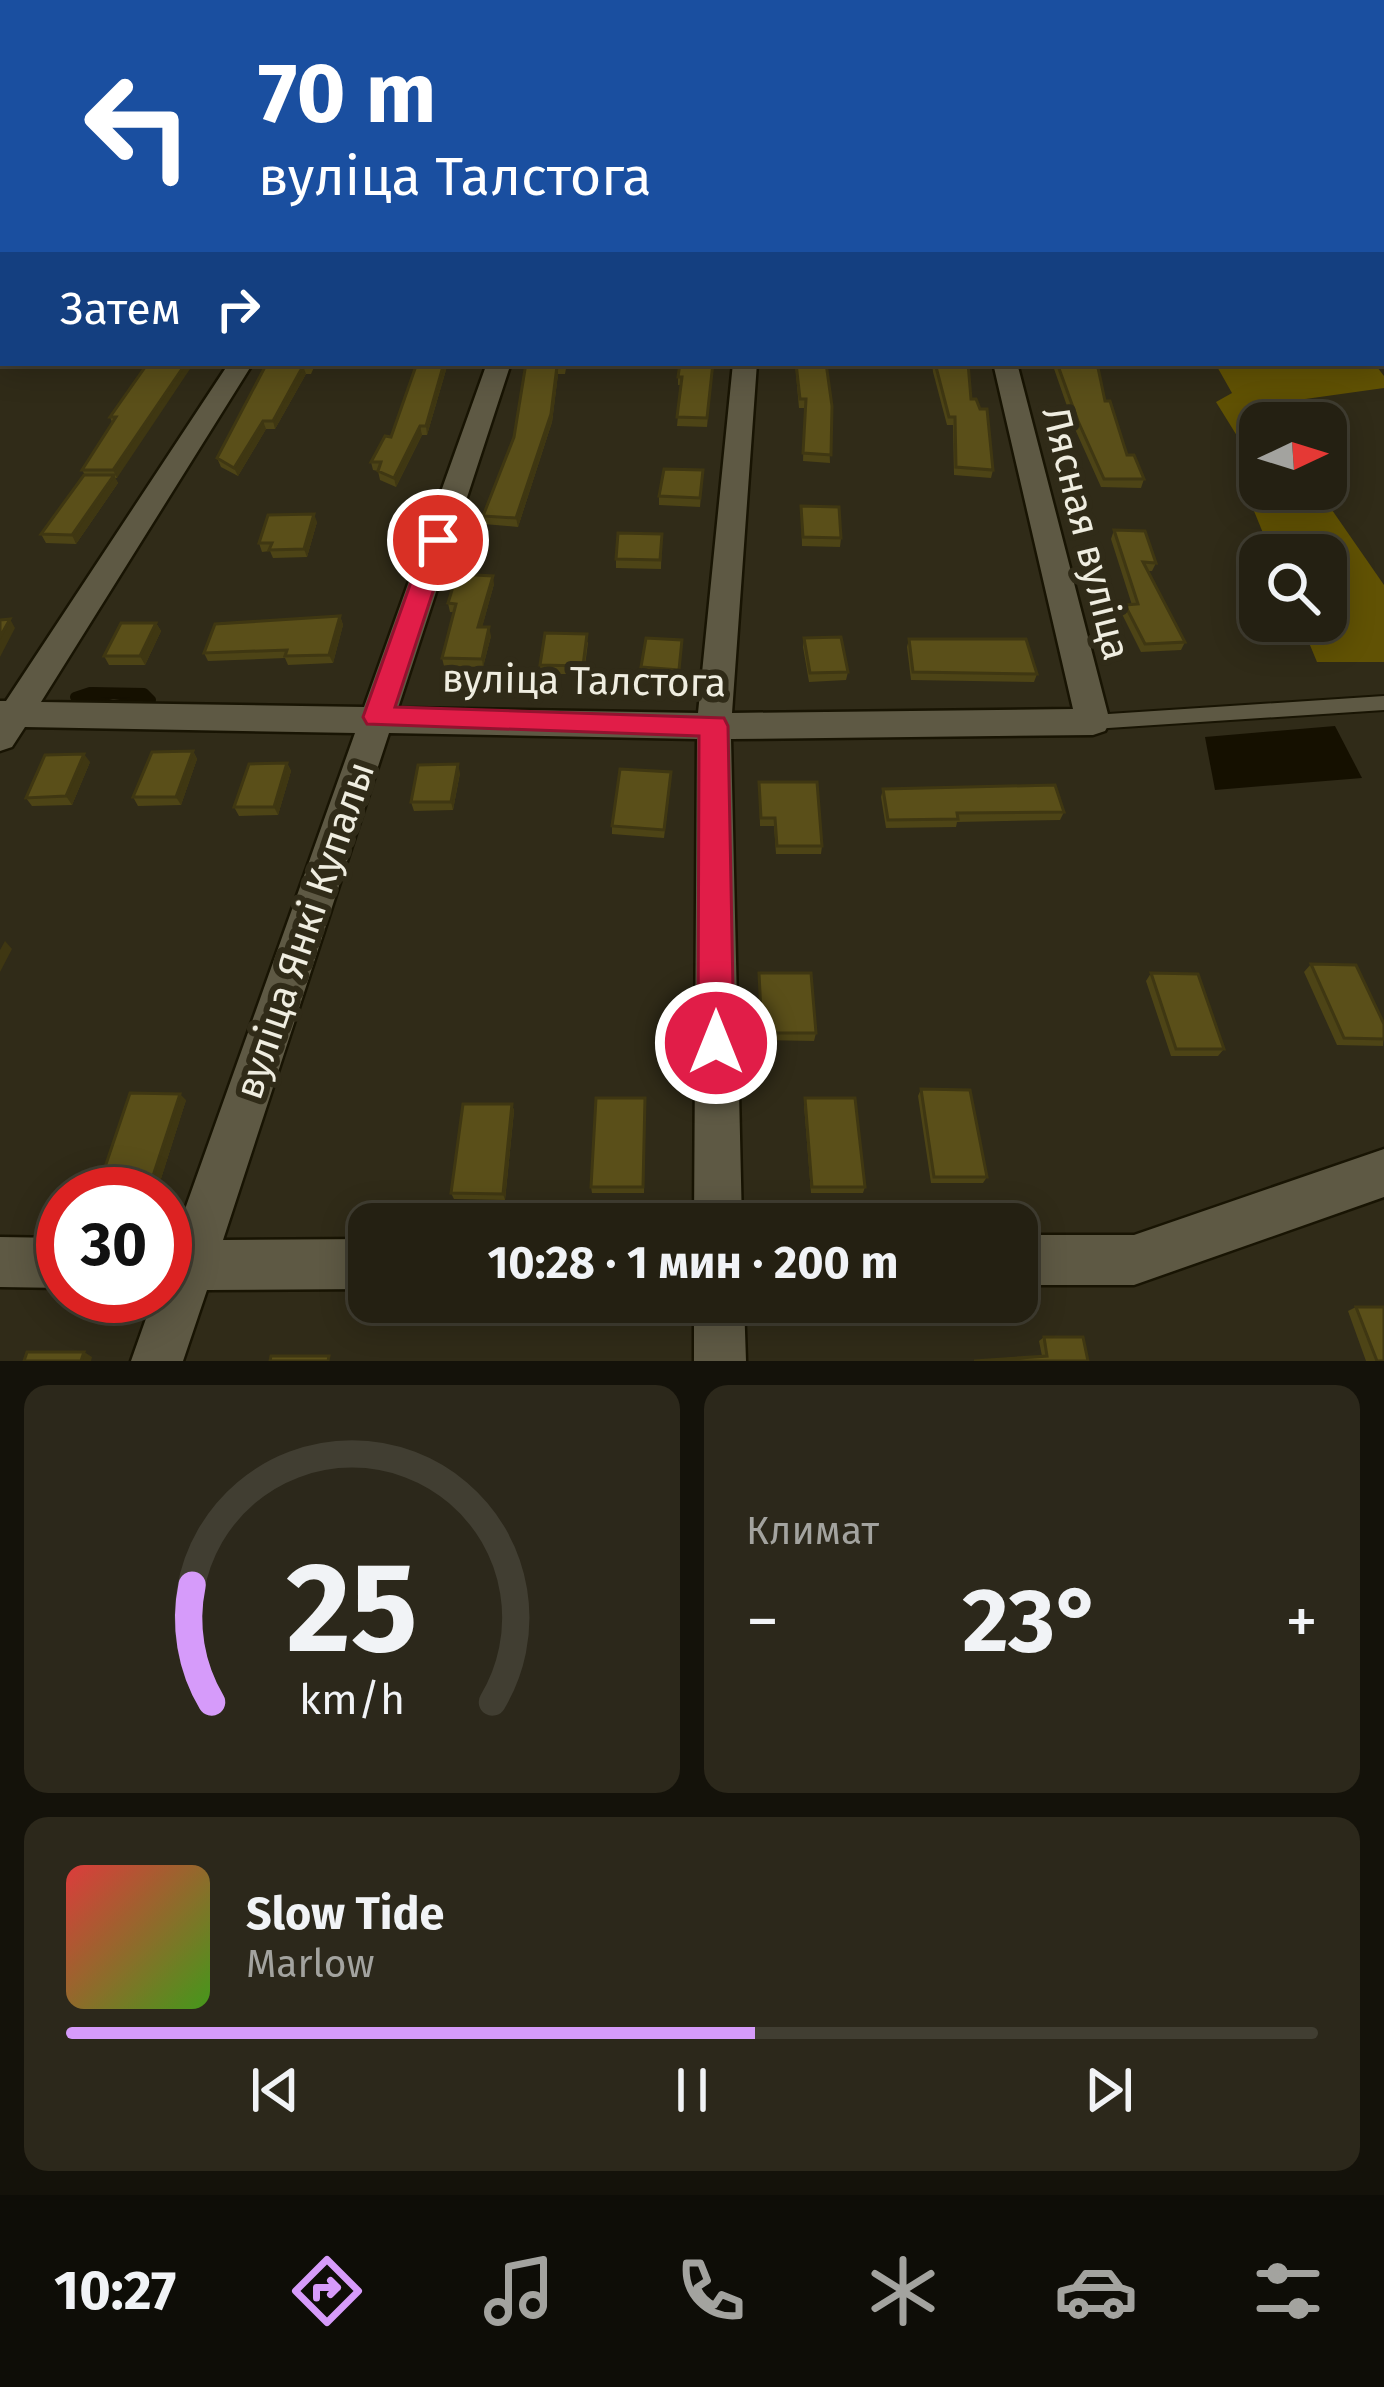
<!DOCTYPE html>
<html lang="ru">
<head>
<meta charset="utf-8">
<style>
  body { margin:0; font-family:"Fira Sans",sans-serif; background:#2c281b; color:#f1f3f6; height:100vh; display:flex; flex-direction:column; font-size:45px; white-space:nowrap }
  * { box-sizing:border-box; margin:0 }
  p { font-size:39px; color:#a3a39f }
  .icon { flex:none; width:66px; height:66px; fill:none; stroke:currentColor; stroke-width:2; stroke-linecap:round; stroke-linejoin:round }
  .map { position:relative; height:1361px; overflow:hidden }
  .details { display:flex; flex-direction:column; gap:24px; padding:24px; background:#14120a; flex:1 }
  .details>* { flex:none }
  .hud { position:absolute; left:0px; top:0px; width:1386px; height:366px; box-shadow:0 6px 30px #0003,0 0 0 3px #413e32; background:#1a4fa0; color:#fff; overflow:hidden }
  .needle { width:78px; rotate:86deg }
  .tools { position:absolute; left:1239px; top:402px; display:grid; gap:24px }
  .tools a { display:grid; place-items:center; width:108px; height:108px; border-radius:24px; background:#242012; box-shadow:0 6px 30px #0003,0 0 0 3px #413e32; font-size:60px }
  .speed { position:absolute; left:36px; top:1167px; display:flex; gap:24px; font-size:60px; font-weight:700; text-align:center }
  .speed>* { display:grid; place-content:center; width:156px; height:156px; border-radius:50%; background:#242012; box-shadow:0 6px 30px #0003,0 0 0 3px #413e32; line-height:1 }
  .speed .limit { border:18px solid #d22; background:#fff; color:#111 }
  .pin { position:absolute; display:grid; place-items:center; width:102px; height:102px; color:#fff; margin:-51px; border:6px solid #fff; border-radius:50%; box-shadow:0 3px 12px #0007 }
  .me { position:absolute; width:132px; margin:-66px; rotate:0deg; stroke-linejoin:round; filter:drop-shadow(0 0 9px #0008) }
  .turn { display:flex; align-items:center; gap:42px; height:252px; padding:0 60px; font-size:54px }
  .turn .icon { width:156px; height:156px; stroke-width:2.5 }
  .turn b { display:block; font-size:84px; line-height:102px }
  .then { display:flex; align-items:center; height:114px; padding:0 60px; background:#0003; gap:24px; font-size:45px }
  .big { font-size:90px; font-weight:700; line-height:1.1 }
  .details .tile { flex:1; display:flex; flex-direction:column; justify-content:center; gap:18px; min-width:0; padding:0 42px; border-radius:24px; background:#2c281b }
  .details .dial { align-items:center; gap:0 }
  .dial svg { height:312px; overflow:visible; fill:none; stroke:#413e32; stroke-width:7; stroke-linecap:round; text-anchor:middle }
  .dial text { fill:#f1f3f6; stroke:none }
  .song { display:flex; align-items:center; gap:36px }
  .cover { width:144px; height:144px; border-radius:18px; background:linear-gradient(135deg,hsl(0 70% 55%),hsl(100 70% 35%)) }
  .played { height:12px; border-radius:6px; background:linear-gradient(90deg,#d69bfa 55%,#413e32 55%) }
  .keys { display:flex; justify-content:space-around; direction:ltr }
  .heat { display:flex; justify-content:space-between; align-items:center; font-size:66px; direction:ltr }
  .details .tiles { flex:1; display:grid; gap:24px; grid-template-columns:1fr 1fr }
  .tile:last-child { grid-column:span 2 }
  .trip { position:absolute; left:348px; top:1203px; width:690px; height:120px; border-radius:24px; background:#242012; box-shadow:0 6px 30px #0003,0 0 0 3px #413e32; font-weight:700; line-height:120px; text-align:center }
  .dock { display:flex; height:192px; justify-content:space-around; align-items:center; background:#0e0d07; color:#a3a39f }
  .dock .icon { width:84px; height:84px }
  .dock .current { color:#d69bfa }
  .dock b { font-size:54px; color:#f1f3f6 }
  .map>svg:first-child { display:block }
</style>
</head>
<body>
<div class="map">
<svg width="1384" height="1361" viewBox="0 0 1384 1361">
  <rect width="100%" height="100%" fill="#302b18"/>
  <path fill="#615204" d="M 1215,363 L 1374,363 L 1384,376 L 1384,388 L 1291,401 L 1305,423 L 1260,423 L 1260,489 L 1326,489 L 1326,454 L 1346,483 L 1332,510 L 1384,585 L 1384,662 L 1317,662 L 1300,621 L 1326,621 L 1326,555 L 1272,555 L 1245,489 L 1252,460 L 1216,402 L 1232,393 Z"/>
  <path fill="#151000" d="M 1335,726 L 1362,778 L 1215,790 L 1205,737 Z"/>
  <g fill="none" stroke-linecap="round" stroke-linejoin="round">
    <path stroke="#151000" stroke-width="8" d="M 81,695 L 146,695"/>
    <path stroke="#151000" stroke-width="10" d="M 90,692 L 75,697 L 113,705 L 151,700 L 144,693 L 92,692"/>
    <defs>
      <path id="service" d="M 1384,696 L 1384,710 L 1093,729 L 1086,727 L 1084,722 L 1086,717 L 1093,715 Z"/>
      <path id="minor" d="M 470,0 L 484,0 L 468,3 Z
        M 615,0 L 629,0 L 614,3 Z
        M 939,0 L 953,0 L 953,3 L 939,3 Z
        M 3,15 L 3,24 L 0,25 L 0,16 Z
        M 1383,137 L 1384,137 L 1384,147 L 1383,147 Z
        M 3,329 L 3,345 L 0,346 L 0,330 Z
        M 229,363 L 253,363 L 41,702 L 364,707 L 487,363 L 511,363 L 398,708 L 698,713 L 733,363 L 757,363 L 732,713 L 1073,709 L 993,363 L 1017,363 L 1110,722 L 1105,731 L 1093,735 L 731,739 L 742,1224 L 694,1224 L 697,739 L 389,733 L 223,1240 L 369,1239 L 369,1289 L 207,1290 L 183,1361 L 131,1361 L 154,1296 L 165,1296 L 165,1241 L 174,1240 L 355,733 L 25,727 L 12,747 L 0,751 L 0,701 L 6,701 Z
        M 1384,1149 L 1384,1197 L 1134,1285 L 1017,1285 L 1017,1235 L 1134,1235 Z
        M 0,1237 L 63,1238 L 63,1288 L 0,1287 Z
        M 694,1302 L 744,1302 L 746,1361 L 694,1361 Z"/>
    </defs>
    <use href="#service" stroke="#181403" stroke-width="4"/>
    <use href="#minor" stroke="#181403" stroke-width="5"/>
    <use href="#service" fill="#5e5944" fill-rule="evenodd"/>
    <use href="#minor" fill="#5e5944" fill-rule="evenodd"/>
  </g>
  <path fill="#4d4416" d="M 976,0 L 1010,0 L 1009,3 L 978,3 Z
    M 1161,0 L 1327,0 L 1332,3 L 1165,3 Z
    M 148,363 L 117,478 L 115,478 L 118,483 L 76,544 L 46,543 L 41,534 L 85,475 L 82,470 L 112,422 L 110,417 Z
    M 316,363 L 311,374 L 306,374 L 275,429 L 266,429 L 238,476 L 221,467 L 217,458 L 258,378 Z
    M 417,363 L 448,363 L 427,435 L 422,435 L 396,487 L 380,480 L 378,471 L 373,470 L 371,462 L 391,437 Z
    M 526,363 L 567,363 L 565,374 L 558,374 L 552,422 L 518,527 L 484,524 L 483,516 L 514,437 Z
    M 713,363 L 707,427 L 677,426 L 681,385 L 678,385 L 678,377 Z
    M 795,363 L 826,363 L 830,463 L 803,461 L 805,408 L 799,408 Z
    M 932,363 L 968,363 L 971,399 L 993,470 L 991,478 L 954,475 L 953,425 L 947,425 L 933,372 Z
    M 1052,363 L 1097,363 L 1105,401 L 1127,455 L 1144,479 L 1141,488 L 1101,487 L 1075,429 Z
    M 703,470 L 700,507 L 659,505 L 659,496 Z
    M 801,506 L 841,538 L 840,547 L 802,546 Z
    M 317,522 L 307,557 L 273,558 L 270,551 L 262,552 L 259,543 Z
    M 1114,530 L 1156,563 L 1152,571 L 1148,571 L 1185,642 L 1181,650 L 1141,652 L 1122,614 L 1125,605 L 1132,605 L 1111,539 Z
    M 662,534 L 661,569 L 616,568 L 616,559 Z
    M 494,584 L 482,627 L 491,636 L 483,667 L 444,666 L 442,658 L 454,612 L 450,612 L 448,603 Z
    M 340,616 L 343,625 L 333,663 L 288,665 L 285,658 L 208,661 L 204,653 Z
    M 156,623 L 161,631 L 145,665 L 109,665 L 104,656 Z
    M 804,638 L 848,672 L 846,680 L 809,682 L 803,647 Z
    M 909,639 L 1037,674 L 1034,682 L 911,680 L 907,647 Z
    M 682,640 L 679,678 L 642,676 L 641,667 Z
    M 588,642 L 584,674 L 541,674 L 540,665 Z
    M 193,751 L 197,759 L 181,805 L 138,806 L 133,797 Z
    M 90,762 L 72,805 L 32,806 L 26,798 Z
    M 287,763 L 291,771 L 278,815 L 239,816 L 234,807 Z
    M 460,773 L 453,810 L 414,811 L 411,802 Z
    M 671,780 L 664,838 L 612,834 L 612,826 Z
    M 759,782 L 822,846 L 821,854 L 776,854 L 774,826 L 760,826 Z
    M 883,789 L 1064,812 L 1060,820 L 957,822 L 956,827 L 886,828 L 881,797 Z
    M 1311,964 L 1384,1024 L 1383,1046 L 1337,1045 L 1304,972 Z
    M 759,973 L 816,1033 L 814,1041 L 761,1040 Z
    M 1151,973 L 1224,1049 L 1218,1056 L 1171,1056 L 1146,981 Z
    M 921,1089 L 987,1177 L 983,1183 L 931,1183 L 918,1096 Z
    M 645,1098 L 644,1193 L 592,1193 L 591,1187 Z
    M 805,1098 L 865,1187 L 863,1193 L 811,1193 L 804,1105 Z
    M 186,1100 L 158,1188 L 107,1188 L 100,1182 Z
    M 512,1104 L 514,1111 L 505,1200 L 454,1199 L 451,1193 Z
    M 1356,1307 L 1384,1361 L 1366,1361 L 1348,1311 Z
    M 1044,1337 L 1088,1361 L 1042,1356 L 1039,1341 Z"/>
  <path fill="#3f3712" d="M 186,363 L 194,363 L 117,478 L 113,470 Z
    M 444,363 L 448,363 L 427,435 L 426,426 Z
    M 303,366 L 306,374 L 275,429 L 273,421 Z
    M 557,366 L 558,374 L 552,422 L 518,527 L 516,518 Z
    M 263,421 L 266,429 L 238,476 L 234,468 Z
    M 420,426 L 422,435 L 396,487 L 394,478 Z
    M 114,475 L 118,483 L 76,544 L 72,535 Z
    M 314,514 L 317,522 L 307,557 L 304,549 Z
    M 493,576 L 494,584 L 480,635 L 478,627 Z
    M 340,616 L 343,625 L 333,663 L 329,655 Z
    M 10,619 L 15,628 L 0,657 L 0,637 Z
    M 156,623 L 161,631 L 145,665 L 140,656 Z
    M 489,627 L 491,636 L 483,667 L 482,659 Z
    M 193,751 L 197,759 L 181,805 L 176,797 Z
    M 84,754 L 90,762 L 72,805 L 66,796 Z
    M 287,763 L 291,771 L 278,815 L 274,807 Z
    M 458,764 L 460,773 L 453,810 L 451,802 Z
    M 5,941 L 12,949 L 0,972 L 0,950 Z
    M 180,1094 L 186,1100 L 158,1188 L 151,1182 Z
    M 512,1104 L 514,1111 L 505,1200 L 503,1194 Z
    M 84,1352 L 92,1357 L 91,1361 L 81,1361 Z"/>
  <path fill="#5a4f19" stroke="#3f3712" stroke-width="3" d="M 0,0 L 366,0 L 364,3 L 3,3 L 3,5 L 0,6 Z
    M 416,0 L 468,0 L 471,1 L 469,3 L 414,3 Z
    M 635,0 L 663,0 L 663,3 L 635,3 Z
    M 737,0 L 787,2 L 788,0 L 825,0 L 825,3 L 737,3 Z
    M 904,0 L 928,0 L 928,3 L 903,3 Z
    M 1179,0 L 1327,0 L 1332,3 L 1183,3 Z
    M 0,21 L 3,21 L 3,44 L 0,46 Z
    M 1383,34 L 1384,34 L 1383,99 Z
    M 3,85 L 3,124 L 0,123 L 0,88 Z
    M 148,363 L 186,363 L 113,470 L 82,470 L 116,417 L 110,417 Z
    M 267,363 L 310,363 L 308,366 L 303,366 L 273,421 L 263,421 L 234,468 L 217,458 Z
    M 417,363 L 444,363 L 426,426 L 420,426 L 394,478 L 378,471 L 381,462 L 371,462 L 385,436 L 391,437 Z
    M 526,363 L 564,363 L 564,366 L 557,366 L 551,414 L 516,518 L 483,516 L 514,437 Z
    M 680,363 L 713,363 L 707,418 L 677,417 L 682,377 L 678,377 Z
    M 796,363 L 826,363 L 832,406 L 831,455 L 803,453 L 806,399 L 800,399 Z
    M 935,363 L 968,363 L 971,399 L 976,399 L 980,409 L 987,409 L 993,470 L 956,467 L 955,417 L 949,417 Z
    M 1057,363 L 1097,363 L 1105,401 L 1110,401 L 1127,455 L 1134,455 L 1144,479 L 1104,479 L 1078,421 Z
    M 664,469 L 703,470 L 700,498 L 659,496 Z
    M 84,475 L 114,475 L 72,535 L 41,534 Z
    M 801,506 L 839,507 L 841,538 L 803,537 Z
    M 314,514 L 304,549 L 269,550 L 272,543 L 259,543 L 268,515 Z
    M 1114,530 L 1145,531 L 1156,563 L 1143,562 L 1185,642 L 1145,644 L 1125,605 L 1138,604 Z
    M 618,533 L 662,534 L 660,560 L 616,559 Z
    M 457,574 L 493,576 L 478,627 L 489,627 L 482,659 L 442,658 L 456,604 L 448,603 Z
    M 340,616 L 329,655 L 285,656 L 287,650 L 204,653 L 215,624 Z
    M 10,619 L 0,637 L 0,620 Z
    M 121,623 L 156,623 L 140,656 L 104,656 Z
    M 545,633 L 587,634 L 583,666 L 540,665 Z
    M 841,637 L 848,672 L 810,673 L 804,638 Z
    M 646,638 L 682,640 L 679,670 L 641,667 Z
    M 909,639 L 1026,639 L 1037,674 L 913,672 Z
    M 193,751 L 176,797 L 133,797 L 152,752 Z
    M 84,754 L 66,796 L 26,798 L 45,755 Z
    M 287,763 L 274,807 L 234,807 L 249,764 Z
    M 458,764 L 451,802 L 411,802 L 418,765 Z
    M 620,769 L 671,772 L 664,830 L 612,826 Z
    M 759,782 L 817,782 L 822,846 L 777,846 L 775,818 L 761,818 Z
    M 1055,785 L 1064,812 L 957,813 L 958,819 L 888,820 L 883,789 Z
    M 1311,964 L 1356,965 L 1384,1024 L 1384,1039 L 1344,1038 Z
    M 759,973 L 811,973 L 816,1033 L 762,1033 Z
    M 1151,973 L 1198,974 L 1224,1049 L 1176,1049 Z
    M 921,1089 L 970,1090 L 987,1177 L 934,1177 Z
    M 130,1093 L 180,1094 L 151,1182 L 100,1182 Z
    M 596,1098 L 645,1098 L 643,1187 L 591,1187 Z
    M 805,1098 L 855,1098 L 865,1187 L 812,1187 Z
    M 463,1104 L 512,1104 L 503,1194 L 451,1193 Z
    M 1356,1307 L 1384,1307 L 1384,1361 L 1377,1361 Z
    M 1044,1337 L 1083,1337 L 1088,1361 L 974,1361 L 1047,1356 Z
    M 27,1352 L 84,1352 L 81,1361 L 24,1361 Z
    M 271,1356 L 329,1356 L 328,1361 L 270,1361 Z"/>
  <path fill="#e11d48" stroke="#92132f" stroke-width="3" d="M 438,532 L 450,540 L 395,707 L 724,718 L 728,726 L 734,1043 L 729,1055 L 716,1060 L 703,1055 L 698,1043 L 699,736 L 367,724 L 363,717 L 426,540 Z"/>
  <g text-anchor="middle" stroke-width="12" stroke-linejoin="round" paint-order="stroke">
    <g font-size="39" fill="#efede0" stroke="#302b18">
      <text transform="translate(1087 533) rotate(76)" y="14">Лясная вуліца</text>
      <text transform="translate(584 680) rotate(1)" y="14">вуліца Талстога</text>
      <text transform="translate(304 930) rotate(-71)" y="14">вуліца Янкі Купалы</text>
    </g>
  </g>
</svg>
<div class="tools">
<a><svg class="needle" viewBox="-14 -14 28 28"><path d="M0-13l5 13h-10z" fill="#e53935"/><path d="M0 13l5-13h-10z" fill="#a3a39f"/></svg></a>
<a><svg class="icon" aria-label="search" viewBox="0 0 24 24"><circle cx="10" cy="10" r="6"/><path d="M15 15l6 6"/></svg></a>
</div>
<div class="speed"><div class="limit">30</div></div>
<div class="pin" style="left:438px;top:540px;background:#d93025"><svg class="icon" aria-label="arrive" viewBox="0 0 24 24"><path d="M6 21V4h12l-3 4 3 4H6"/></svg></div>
<svg class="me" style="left:716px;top:1043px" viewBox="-20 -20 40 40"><circle r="17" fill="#e11d48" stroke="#fff" stroke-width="3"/><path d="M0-11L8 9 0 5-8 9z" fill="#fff"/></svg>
<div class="trip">10:28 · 1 мин · 200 m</div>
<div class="hud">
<div class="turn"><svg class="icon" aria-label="left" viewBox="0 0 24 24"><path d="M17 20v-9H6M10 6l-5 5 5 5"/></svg><div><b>70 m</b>вуліца Талстога</div></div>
<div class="then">Затем<svg class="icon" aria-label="right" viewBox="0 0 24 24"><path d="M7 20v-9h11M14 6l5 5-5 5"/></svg></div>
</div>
</div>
<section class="details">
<div class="tiles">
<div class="tile dial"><svg viewBox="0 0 100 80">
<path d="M14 69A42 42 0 1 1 86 69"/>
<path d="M14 69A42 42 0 0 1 9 39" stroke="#d69bfa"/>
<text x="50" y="56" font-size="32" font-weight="700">25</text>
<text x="50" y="72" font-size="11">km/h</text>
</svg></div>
<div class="tile"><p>Климат</p>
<div class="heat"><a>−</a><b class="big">23°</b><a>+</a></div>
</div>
<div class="tile">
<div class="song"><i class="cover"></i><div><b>Slow Tide</b><p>Marlow</p></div></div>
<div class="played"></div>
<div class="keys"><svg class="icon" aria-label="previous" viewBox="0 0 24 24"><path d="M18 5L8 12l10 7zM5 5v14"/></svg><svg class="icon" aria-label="pause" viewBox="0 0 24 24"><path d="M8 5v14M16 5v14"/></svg><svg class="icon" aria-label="next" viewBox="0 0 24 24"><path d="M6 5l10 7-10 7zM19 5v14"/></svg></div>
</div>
</div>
</section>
<nav class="dock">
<b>10:27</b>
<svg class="icon current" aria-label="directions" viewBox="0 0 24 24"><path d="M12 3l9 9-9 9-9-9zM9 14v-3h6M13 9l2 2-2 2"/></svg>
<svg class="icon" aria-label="music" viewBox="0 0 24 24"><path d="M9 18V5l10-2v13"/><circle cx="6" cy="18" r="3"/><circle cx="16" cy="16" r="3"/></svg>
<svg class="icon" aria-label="phone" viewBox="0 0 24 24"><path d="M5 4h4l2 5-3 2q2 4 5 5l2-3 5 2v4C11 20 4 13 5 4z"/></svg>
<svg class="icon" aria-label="climate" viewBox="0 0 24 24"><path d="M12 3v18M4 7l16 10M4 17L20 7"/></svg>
<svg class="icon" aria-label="car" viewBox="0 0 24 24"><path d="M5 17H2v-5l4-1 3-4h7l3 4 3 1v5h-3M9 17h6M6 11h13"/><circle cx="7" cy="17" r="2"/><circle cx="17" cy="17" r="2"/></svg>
<svg class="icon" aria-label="filters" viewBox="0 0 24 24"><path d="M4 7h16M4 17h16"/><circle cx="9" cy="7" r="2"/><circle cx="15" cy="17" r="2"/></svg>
</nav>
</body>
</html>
